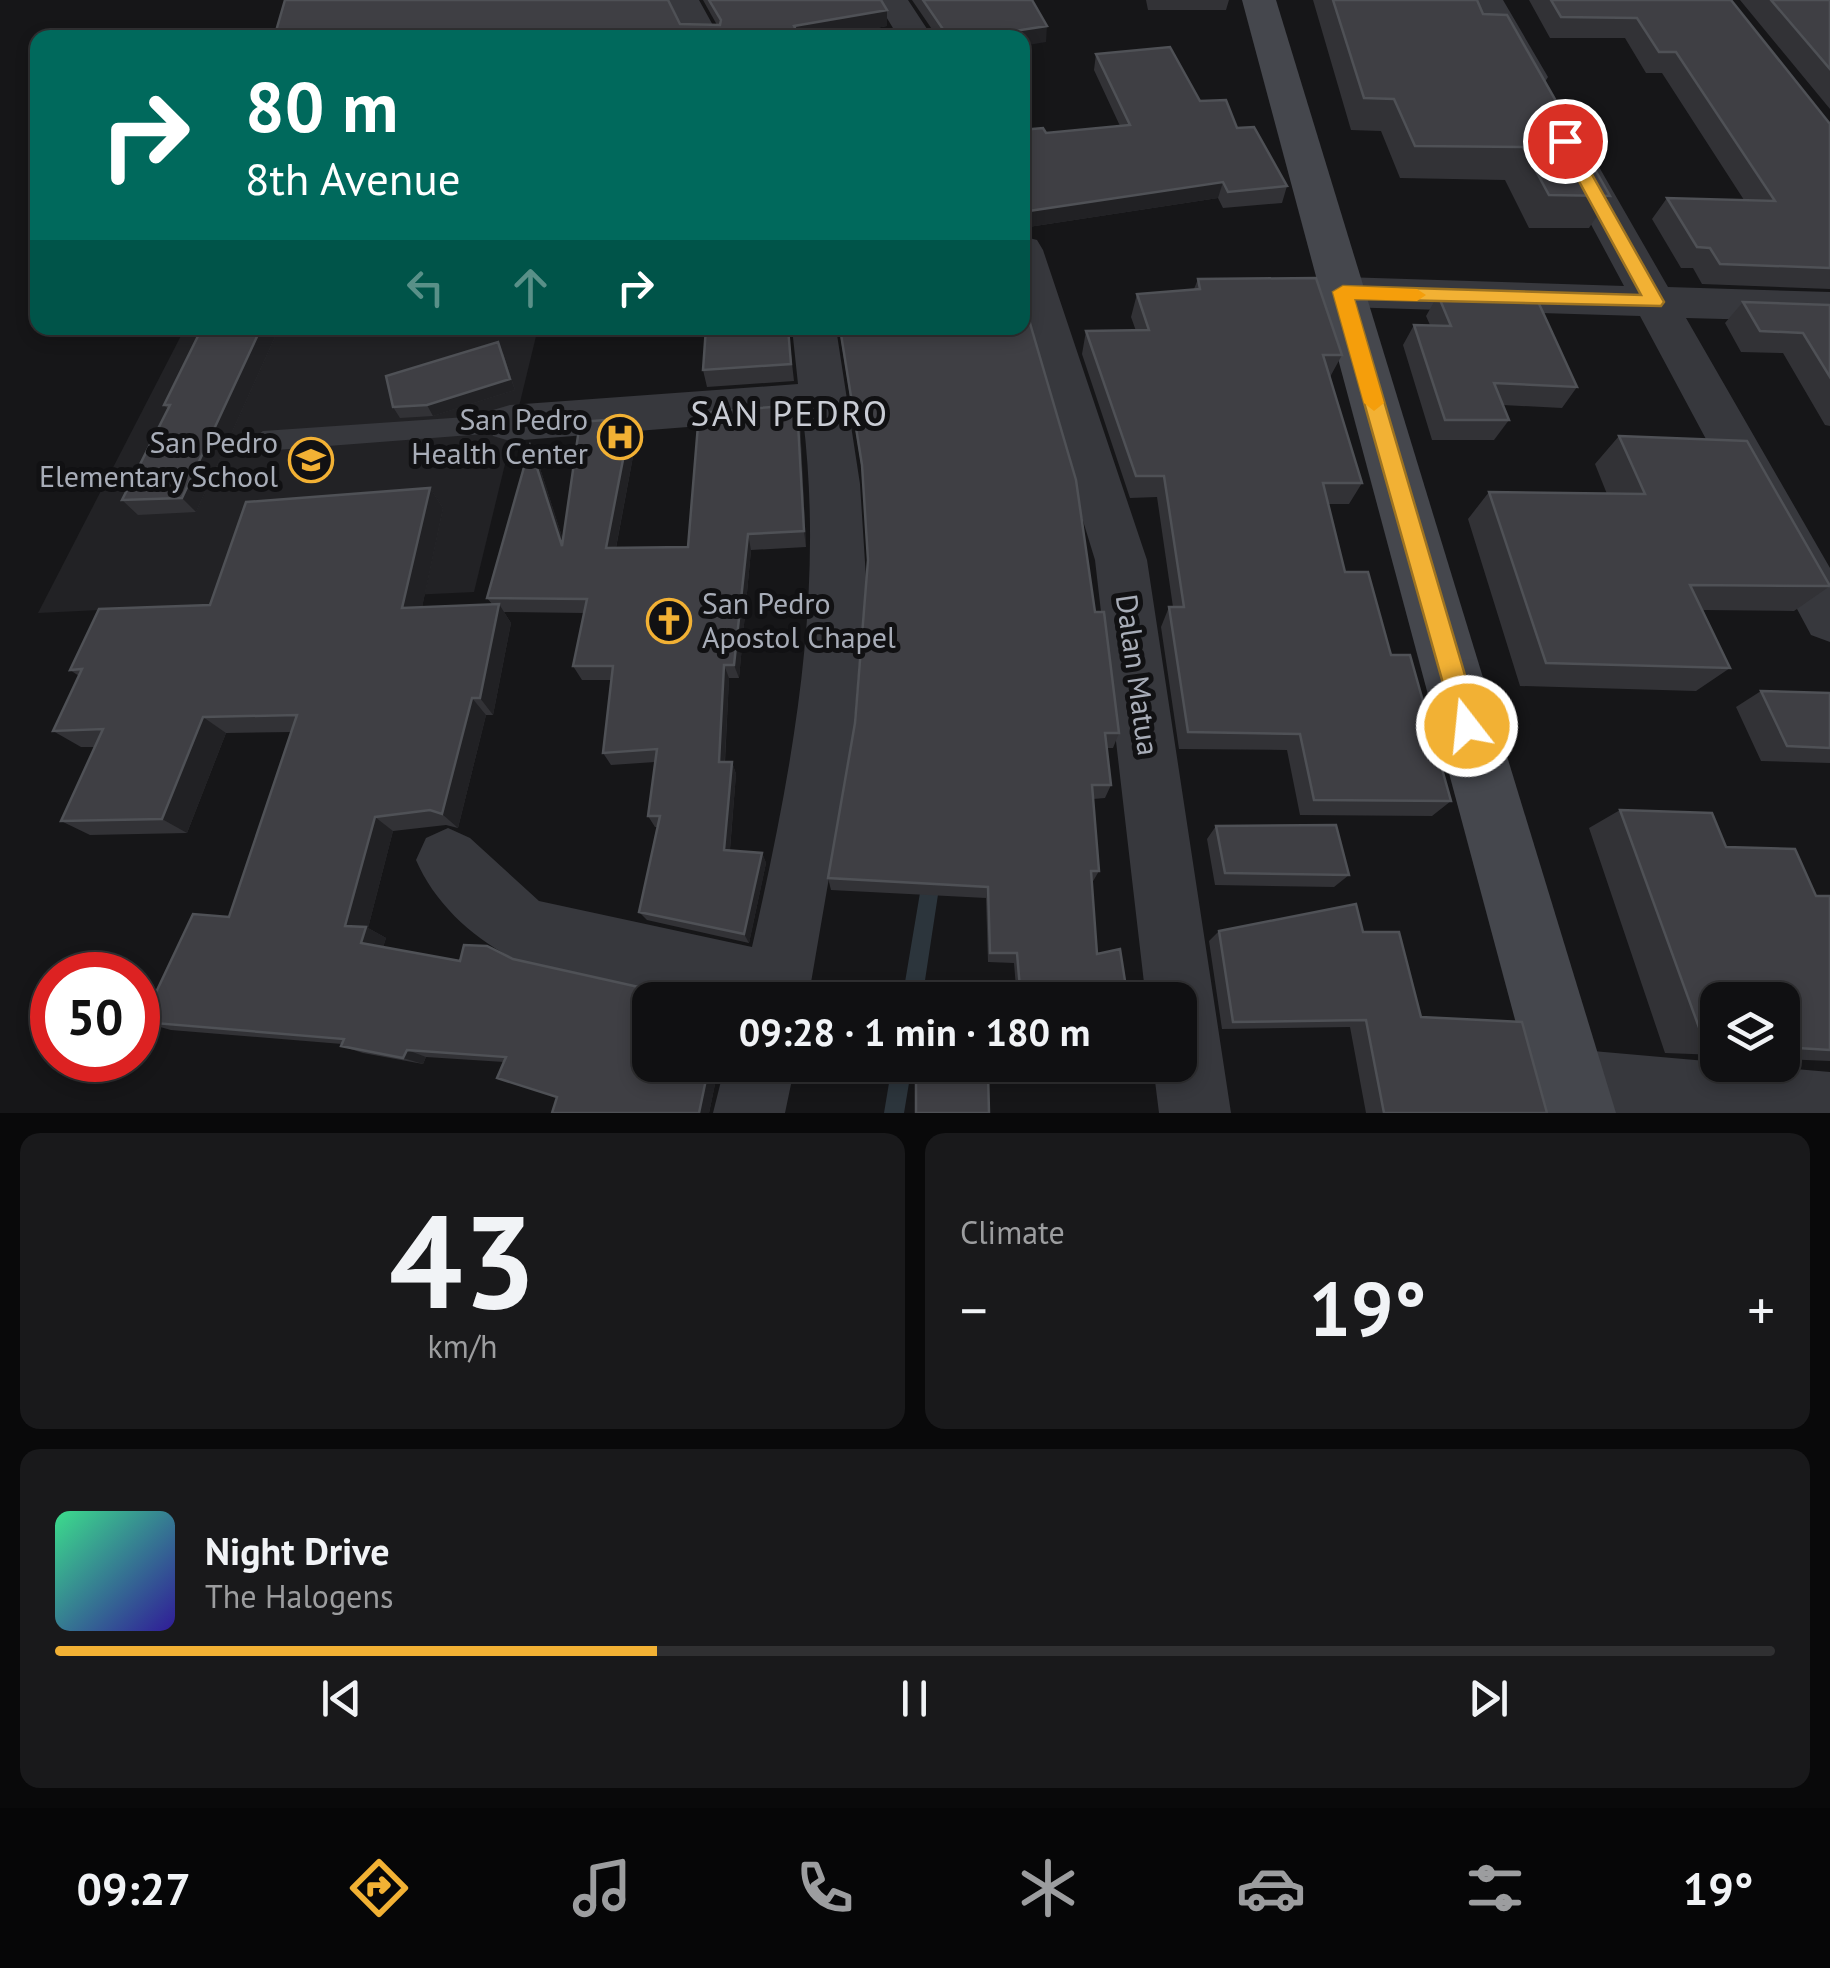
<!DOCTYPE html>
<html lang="en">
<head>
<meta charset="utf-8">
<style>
  body { margin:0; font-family:"PT Sans",sans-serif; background:#19191b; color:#f1f3f6; height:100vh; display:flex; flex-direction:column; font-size:38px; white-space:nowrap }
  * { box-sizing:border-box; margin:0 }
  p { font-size:32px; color:#9c9d9f }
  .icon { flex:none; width:55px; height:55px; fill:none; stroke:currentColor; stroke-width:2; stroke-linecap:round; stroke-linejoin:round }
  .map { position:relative; height:1113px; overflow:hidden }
  .panel { display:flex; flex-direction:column; gap:20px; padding:20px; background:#09090a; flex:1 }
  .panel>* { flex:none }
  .hud { position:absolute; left:30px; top:30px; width:1000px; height:305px; border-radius:20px; box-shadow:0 5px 15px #0003,0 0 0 2px #303032; background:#00695c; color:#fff; overflow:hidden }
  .tools { position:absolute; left:1700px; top:982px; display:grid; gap:20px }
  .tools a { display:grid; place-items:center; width:100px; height:100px; border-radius:20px; background:#101012; box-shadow:0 5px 15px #0003,0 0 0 2px #303032; font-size:50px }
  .speed { position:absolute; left:30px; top:952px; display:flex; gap:20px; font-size:50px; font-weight:700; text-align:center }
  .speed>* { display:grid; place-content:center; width:130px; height:130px; border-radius:50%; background:#101012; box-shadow:0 5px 15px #0003,0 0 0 2px #303032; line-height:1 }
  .speed .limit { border:15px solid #d22; background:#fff; color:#111 }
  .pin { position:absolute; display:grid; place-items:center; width:85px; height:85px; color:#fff; margin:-42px; border:5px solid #fff; border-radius:50%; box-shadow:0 2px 10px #0007 }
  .me { position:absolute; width:110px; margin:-55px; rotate:344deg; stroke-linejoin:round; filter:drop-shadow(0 0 8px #0008) }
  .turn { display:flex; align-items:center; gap:35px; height:210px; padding:0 50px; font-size:45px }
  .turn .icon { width:130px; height:130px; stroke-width:2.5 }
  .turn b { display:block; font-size:70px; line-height:85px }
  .lanes { display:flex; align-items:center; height:95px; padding:0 50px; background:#0003; justify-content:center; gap:50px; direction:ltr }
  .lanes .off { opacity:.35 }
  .big { font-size:75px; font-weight:600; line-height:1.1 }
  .panel .card { flex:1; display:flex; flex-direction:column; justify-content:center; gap:15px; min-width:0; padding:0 35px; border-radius:20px; background:#19191b }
  .panel .dial { align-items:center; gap:0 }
  .dial b { font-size:130px; line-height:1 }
  .song { display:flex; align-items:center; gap:30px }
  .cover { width:120px; height:120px; border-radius:15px; background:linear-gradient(135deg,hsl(150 70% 55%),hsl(250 70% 35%)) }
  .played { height:10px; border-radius:5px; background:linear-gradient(90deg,#f2b134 35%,#303032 35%) }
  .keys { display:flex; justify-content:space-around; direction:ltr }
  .heat { display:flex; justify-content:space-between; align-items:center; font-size:55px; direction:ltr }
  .panel .tiles { flex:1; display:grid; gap:20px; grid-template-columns:1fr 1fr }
  .card:last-child { grid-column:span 2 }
  .trip { position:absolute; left:632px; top:982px; width:565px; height:100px; border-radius:20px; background:#101012; box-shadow:0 5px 15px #0003,0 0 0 2px #303032; font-weight:600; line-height:100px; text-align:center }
  .tab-bar { display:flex; height:160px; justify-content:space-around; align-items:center; background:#060607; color:#9c9d9f }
  .tab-bar .icon { width:70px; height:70px }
  .tab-bar .current { color:#f2b134 }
  .tab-bar b { font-size:45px; color:#f1f3f6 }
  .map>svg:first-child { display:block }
</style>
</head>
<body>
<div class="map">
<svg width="1830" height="1113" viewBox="0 0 1830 1113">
  <rect width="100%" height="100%" fill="#161618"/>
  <path fill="#222225" d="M 185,328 L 538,328 L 474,592 L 38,613 Z"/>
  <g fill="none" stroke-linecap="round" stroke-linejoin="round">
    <path fill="#2c353c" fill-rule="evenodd" d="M 932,866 L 938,869 L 941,875 L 922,1000 L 902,1000 L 923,875 L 926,869 Z
      M 892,1065 L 912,1065 L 904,1113 L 884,1113 Z"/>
    <path fill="#37383d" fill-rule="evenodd" d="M 510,414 L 523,423 L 510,432 L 263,451 L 250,441 L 263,431 Z"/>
    <path fill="#37383d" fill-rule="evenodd" d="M 667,0 L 699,0 L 720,38 L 686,38 Z
      M 876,0 L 908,0 L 933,38 L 899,38 Z
      M 1471,0 L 1503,0 L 1548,77 L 1543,85 L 1517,85 Z
      M 1568,135 L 1581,138 L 1587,146 L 1668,287 L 1830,292 L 1830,322 L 1686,318 L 1830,568 L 1830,642 L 1811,635 L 1640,316 L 1343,307 L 1328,302 L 1321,292 L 1328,282 L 1343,277 L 1624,286 L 1549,146 L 1555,138 Z
      M 1022,236 L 1037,240 L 1043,250 L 1147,560 L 1231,1113 L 1159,1113 L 1153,1065 L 1180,1065 L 1180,1000 L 1146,1000 L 1095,560 L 1022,321 Z
      M 792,328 L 836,328 L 860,484 L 866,578 L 853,738 L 808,1000 L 687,1000 L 528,965 C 481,946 436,907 416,860 L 426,838 L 448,828 L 470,838 L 539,901 L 752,947 C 792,771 825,598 803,418 L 510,441 L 493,436 L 486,423 L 493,410 L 510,405 L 798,384 Z
      M 1570,1049 L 1830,1072 L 1830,1113 L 1552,1113 L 1545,1110 L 1534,1085 L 1545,1060 Z
      M 725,1065 L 795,1065 L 785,1113 L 713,1113 Z"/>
    <path fill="#45474d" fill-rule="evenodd" d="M 1242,0 L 1276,0 L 1616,1113 L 1540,1113 Z"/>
  </g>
  <path fill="#323236" d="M 285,0 L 668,0 L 680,24 L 717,25 L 703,0 L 881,0 L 887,10 L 887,26 L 824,38 L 274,38 Z
    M 912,0 L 1032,0 L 1046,42 L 1022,38 L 938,38 Z
    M 1146,0 L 1229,0 L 1226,10 L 1148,10 Z
    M 1313,0 L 1477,0 L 1483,14 L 1610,196 L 1589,228 L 1529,228 L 1505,180 L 1400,178 L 1381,131 L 1351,130 Z
    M 1529,0 L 1731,0 L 1830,124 L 1830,289 L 1702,284 L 1693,268 L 1681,268 L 1652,219 L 1667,198 L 1744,200 L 1662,73 L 1646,73 L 1625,38 L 1550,38 Z
    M 1740,0 L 1830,0 L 1830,109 Z
    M 1096,54 L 1200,101 L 1237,128 L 1287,186 L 1282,203 L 1223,208 L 1218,198 L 1022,228 L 1022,130 L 1046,133 L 1120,126 L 1094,70 Z
    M 1198,279 L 1342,355 L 1330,377 L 1362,483 L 1349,504 L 1328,504 L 1345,572 L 1391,655 L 1451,801 L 1432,816 L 1300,815 L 1287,750 L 1179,749 L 1161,627 L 1169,607 L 1173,607 L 1157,497 L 1130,498 L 1082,354 L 1086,331 L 1136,331 L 1131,317 L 1137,294 L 1194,289 Z
    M 1438,295 L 1577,387 L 1562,408 L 1503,405 L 1509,420 L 1494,440 L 1432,440 L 1403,345 L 1414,325 L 1430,325 L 1426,316 Z
    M 1743,302 L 1830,305 L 1830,426 L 1825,425 L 1783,353 L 1741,352 L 1725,323 Z
    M 202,328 L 279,328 L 196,512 L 138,515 L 122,500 L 168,409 L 164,405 Z
    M 788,328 L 794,381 L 707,387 L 703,370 Z
    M 839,328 L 1022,328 L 1095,612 L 1119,733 L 1113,748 L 1106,748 L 1111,785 L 1105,798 L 1093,799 L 1099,871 L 1092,883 L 1097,954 L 1128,1000 L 1017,1000 L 1014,963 L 988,962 L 986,898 L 831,890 L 828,878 L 855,723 L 868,560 L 864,483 Z
    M 503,353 L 515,390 L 433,416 L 400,418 L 393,407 Z
    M 631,418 L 637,435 L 616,548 L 688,547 L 800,422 L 806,547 L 751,550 L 739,678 L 729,678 L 725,762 L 732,762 L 736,774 L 730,850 L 762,853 L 766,863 L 749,943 L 647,920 L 639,912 L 657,827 L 655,827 L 648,816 L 655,762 L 611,765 L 603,753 L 612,680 L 582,680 L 573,666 L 584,613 L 504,612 L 511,623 L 493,715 L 486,715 L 458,828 L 446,825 L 393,831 L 368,928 L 386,938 L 383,947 L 650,1065 L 719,1065 L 709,1113 L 557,1097 L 497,1078 L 504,1062 L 426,1057 L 423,1064 L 363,1053 L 341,1046 L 342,1044 L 171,1030 L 142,1022 L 229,917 L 292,732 L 226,733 L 187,833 L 90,835 L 61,821 L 95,747 L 81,747 L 53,731 L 79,676 L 70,670 L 210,605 L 430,488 L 443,508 L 422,607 L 492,604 L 487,598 L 538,462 L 563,540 Z
    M 1619,436 L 1830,586 L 1794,611 L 1703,610 L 1730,668 L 1696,691 L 1520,686 L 1468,519 L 1489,492 L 1607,494 L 1595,464 Z
    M 1761,691 L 1830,693 L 1830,763 L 1761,761 L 1736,707 Z
    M 1620,810 L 1726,847 L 1816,896 L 1830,896 L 1830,1061 L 1782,1059 L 1782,1000 L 1718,1000 L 1718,1055 L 1665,1053 L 1589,828 Z
    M 1216,826 L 1349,875 L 1334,887 L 1215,885 L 1207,839 Z
    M 1219,931 L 1363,932 L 1421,1017 L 1547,1113 L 1366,1113 L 1350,1027 L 1222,1029 L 1209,941 Z"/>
  <path fill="#212124" d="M 887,10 L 887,26 L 824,38 L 795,38 L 794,26 Z
    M 1047,26 L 1046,42 L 1022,46 L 1022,38 L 969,38 Z
    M 1223,182 L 1218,198 L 1022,228 L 1022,212 Z
    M 261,328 L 279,328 L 196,512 L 182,498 Z
    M 498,342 L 515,390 L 433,416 L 427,405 Z
    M 797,405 L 800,422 L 806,547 L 804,531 Z
    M 631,418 L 637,435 L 613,563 L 606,548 Z
    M 530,446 L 538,462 L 570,562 L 562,546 Z
    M 430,488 L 443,508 L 418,627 L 402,608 Z
    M 748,534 L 751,550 L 739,678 L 734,665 Z
    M 499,604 L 511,623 L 493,715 L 480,698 Z
    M 724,665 L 729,678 L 724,774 L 719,762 Z
    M 472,698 L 486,715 L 458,828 L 442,814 Z
    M 203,717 L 226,733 L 187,833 L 162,819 Z
    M 732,762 L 736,774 L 729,860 L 724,850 Z
    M 375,817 L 393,831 L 368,928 L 386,938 L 381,953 L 361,943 L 345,926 Z
    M 762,853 L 766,863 L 749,943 L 744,934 Z
    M 407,1050 L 426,1057 L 423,1064 L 403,1058 Z
    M 709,1065 L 719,1065 L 709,1113 L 699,1113 Z"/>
  <path fill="#3f3f44" stroke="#4f5156" stroke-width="2.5" d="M 285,0 L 668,0 L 680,24 L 720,25 L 721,20 L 709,0 L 881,0 L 887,10 L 794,26 L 800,38 L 274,38 Z
    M 923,0 L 1032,0 L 1047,26 L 969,38 L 949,38 Z
    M 1333,0 L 1477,0 L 1483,14 L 1507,15 L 1610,196 L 1549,195 L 1523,147 L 1415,146 L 1394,99 L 1364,98 Z
    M 1551,0 L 1731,0 L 1830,124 L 1830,268 L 1720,264 L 1710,248 L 1697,247 L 1667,198 L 1775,201 L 1676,52 L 1659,52 L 1637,18 L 1561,17 Z
    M 1771,0 L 1830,0 L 1830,69 Z
    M 1170,47 L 1200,101 L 1226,100 L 1237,128 L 1254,127 L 1287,186 L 1228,192 L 1223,182 L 1022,212 L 1022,130 L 1043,128 L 1046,133 L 1130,125 L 1096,54 Z
    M 1316,278 L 1342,355 L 1323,355 L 1362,483 L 1323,483 L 1345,572 L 1368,572 L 1391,655 L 1410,655 L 1451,801 L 1314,800 L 1300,734 L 1188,732 L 1169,607 L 1184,607 L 1164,476 L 1136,476 L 1086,331 L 1149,330 L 1137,294 L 1200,289 L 1198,279 Z
    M 1438,295 L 1535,295 L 1577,387 L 1494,383 L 1509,420 L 1445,420 L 1414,325 L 1451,326 Z
    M 1022,296 L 1076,480 L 1095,612 L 1104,612 L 1119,733 L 1105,733 L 1111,785 L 1092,785 L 1099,871 L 1091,871 L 1097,954 L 1120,949 L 1128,1000 L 1021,1000 L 1017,953 L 990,953 L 988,887 L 828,878 L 855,723 L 868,560 L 862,465 L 840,328 L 1022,328 Z
    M 1743,302 L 1830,305 L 1830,377 L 1803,333 L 1760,331 Z
    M 202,328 L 261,328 L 182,498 L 122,500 L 170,405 L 164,405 Z
    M 706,328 L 788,328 L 791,364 L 703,370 Z
    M 498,342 L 510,379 L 427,405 L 393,407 L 386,376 Z
    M 797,405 L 804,531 L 748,534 L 734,665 L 724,665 L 719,762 L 732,762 L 724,850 L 762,853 L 744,934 L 639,912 L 660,816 L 648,816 L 657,749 L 603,753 L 613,666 L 573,666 L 587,599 L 487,598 L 530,446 L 562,546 L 580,422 L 631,418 L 606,548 L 688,547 L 699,413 Z
    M 1619,436 L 1747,441 L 1830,586 L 1690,585 L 1730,668 L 1546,663 L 1489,492 L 1645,494 Z
    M 430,488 L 402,608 L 499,604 L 480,698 L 472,698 L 442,814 L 430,810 L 375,817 L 345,926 L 366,927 L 361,943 L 460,961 L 464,945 L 487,946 L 513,959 L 697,1000 L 650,1000 L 650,1065 L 709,1065 L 699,1113 L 552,1113 L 557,1097 L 497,1078 L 506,1057 L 407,1050 L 403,1058 L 341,1046 L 344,1039 L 142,1022 L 193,914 L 229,917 L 297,715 L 203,717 L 162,819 L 61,821 L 103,729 L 53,731 L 82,669 L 70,670 L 99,609 L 210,605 L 246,502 Z
    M 1761,691 L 1830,693 L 1830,748 L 1787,746 Z
    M 1620,810 L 1712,813 L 1726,847 L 1795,849 L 1816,896 L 1830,896 L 1830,1050 L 1782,1047 L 1782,1000 L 1718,1000 L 1718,1044 L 1705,1044 Z
    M 1336,825 L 1349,875 L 1225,873 L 1216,826 Z
    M 1356,904 L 1363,932 L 1399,932 L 1421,1017 L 1522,1022 L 1547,1113 L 1384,1113 L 1366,1020 L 1233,1022 L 1219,931 Z
    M 988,1072 L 989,1113 L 916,1113 L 916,1073 Z"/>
  <path fill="#f2b134" stroke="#9d7322" stroke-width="2.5" d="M 1565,136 L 1573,141 L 1664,302 L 1661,306 L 1354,299 L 1480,726 L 1476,734 L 1467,737 L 1458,734 L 1455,726 L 1333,292 L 1343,286 L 1641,295 L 1557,141 Z"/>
  <path fill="#f59e0b" d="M 1343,286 L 1417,289 L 1426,295 L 1417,301 L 1354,299 L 1384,403 L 1374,411 L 1364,403 L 1333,292 Z"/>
  <defs>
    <symbol id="hospital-ring" viewBox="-11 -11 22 22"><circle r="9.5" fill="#111113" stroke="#f2b134" stroke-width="1.5"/><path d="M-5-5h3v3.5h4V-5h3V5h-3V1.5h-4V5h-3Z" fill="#f2b134"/></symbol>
    <symbol id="school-ring" viewBox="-11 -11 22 22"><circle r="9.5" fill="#111113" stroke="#f2b134" stroke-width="1.5"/><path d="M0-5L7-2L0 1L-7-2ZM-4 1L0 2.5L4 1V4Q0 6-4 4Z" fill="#f2b134"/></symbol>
    <symbol id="church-ring" viewBox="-11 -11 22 22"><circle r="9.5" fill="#111113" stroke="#f2b134" stroke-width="1.5"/><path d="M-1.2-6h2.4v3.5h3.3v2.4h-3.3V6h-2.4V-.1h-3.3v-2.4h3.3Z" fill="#f2b134"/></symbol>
  </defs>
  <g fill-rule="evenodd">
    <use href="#hospital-ring" x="595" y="412" width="50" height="50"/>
    <use href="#school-ring" x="286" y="435" width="50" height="50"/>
    <use href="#church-ring" x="644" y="596" width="50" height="50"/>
  </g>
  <g text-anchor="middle" stroke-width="10" stroke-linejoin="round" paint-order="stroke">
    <g font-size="30" fill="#a8adb8" stroke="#111113" text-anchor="end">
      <text x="588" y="430">San Pedro<tspan x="588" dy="34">Health Center</tspan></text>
      <text x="278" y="453">San Pedro<tspan x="278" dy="34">Elementary School</tspan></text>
      <text x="702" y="614" text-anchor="start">San Pedro<tspan x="702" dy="34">Apostol Chapel</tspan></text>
    </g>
    <g font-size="30" fill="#a8adb8" stroke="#111113">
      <text transform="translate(1137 675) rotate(82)" y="10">Dalan Matua</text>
    </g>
    <g font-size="35" letter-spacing="2.5" fill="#c9ccd4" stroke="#111113">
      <text x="790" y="426">SAN PEDRO</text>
    </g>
  </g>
</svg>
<div class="tools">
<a><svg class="icon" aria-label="layers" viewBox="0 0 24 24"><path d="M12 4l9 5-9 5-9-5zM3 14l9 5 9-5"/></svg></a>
</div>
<div class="speed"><div class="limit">50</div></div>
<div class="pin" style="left:1565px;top:141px;background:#d93025"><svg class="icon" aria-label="arrive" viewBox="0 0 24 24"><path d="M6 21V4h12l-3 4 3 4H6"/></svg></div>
<svg class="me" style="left:1467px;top:726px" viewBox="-20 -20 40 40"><circle r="17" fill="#f2b134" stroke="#fff" stroke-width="3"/><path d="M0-11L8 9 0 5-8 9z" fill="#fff"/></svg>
<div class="trip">09:28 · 1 min · 180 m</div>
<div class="hud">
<div class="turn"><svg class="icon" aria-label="right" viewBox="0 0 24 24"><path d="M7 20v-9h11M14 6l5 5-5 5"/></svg><div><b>80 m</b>8th Avenue</div></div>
<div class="lanes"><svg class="icon off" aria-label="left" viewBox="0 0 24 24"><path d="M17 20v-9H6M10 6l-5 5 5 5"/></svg><svg class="icon off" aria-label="ahead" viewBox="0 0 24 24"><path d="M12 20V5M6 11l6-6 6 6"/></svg><svg class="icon" aria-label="right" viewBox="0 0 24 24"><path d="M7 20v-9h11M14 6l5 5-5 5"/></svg></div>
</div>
</div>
<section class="panel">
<div class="tiles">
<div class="card dial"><b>43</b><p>km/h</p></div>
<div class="card"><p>Climate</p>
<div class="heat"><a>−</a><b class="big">19°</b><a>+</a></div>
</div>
<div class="card">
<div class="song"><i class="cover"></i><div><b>Night Drive</b><p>The Halogens</p></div></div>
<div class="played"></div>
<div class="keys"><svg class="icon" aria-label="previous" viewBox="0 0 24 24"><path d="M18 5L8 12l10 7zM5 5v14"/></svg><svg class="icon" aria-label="pause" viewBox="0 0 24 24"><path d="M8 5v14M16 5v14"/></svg><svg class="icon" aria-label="next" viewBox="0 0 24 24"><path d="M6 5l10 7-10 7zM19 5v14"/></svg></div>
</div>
</div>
</section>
<nav class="tab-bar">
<b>09:27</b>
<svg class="icon current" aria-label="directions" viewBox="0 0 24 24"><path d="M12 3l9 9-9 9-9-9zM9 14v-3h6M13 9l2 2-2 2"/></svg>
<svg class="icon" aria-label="music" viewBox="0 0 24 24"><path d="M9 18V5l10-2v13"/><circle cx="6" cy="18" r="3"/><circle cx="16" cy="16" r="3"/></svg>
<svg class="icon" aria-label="phone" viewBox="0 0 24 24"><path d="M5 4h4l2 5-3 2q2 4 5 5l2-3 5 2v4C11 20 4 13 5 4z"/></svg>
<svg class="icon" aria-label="climate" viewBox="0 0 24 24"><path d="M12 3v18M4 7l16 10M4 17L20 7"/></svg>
<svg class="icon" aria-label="car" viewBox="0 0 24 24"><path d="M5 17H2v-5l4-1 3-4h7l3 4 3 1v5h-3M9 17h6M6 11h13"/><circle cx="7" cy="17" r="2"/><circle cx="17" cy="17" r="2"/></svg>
<svg class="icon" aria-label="filters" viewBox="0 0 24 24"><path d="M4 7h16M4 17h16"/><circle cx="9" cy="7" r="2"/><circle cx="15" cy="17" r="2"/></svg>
<b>19°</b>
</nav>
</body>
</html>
